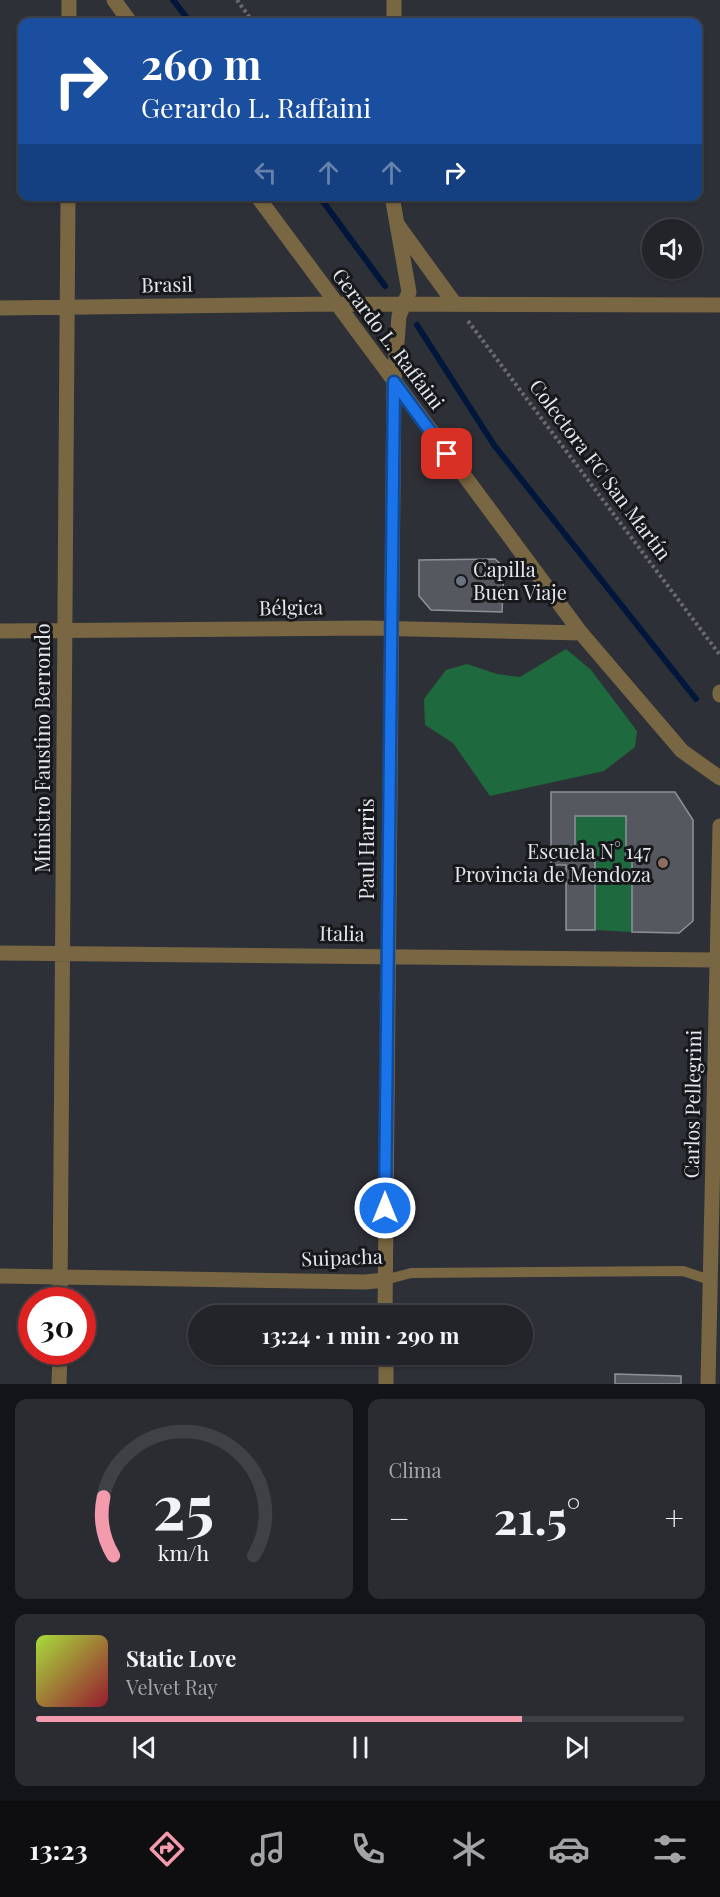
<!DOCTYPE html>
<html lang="es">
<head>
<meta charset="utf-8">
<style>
  body { margin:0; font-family:"Playfair Display",serif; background:#2a2c31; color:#f1f3f6; height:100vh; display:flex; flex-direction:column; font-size:22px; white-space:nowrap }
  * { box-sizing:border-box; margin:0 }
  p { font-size:20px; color:#a2a4a8 }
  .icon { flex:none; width:33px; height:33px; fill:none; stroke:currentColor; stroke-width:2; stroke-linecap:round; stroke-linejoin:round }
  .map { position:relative; height:1384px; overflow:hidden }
  .side { display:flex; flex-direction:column; gap:15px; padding:15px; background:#131417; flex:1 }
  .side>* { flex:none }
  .top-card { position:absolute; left:18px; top:18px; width:684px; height:183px; border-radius:12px; box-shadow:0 2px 4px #0004,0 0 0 2px #3f4146; background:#1a4fa0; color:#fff; overflow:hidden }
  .controls { position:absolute; left:642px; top:219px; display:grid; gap:12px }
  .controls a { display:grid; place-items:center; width:60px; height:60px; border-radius:50%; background:#222429; box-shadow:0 2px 4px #0004,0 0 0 2px #3f4146; font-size:30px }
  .speed { position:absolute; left:18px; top:1287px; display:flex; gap:12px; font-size:30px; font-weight:700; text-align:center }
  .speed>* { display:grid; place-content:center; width:78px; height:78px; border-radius:50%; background:#222429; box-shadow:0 2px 4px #0004,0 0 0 2px #3f4146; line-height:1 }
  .speed .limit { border:9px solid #d22; background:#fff; color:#111 }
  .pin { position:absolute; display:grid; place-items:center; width:51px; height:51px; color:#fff; margin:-26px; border-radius:12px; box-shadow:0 3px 9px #0006 }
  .me { position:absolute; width:66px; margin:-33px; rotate:0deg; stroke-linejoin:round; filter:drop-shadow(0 0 4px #0008) }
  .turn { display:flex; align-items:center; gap:21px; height:126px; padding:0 24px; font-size:27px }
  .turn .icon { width:78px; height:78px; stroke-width:2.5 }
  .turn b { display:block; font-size:42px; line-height:51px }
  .lanes { display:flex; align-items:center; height:57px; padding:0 24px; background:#0003; justify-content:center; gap:30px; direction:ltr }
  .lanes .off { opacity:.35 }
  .big { font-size:45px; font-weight:700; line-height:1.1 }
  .side .card { flex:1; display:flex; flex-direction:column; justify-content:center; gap:9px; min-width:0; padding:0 21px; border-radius:12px; background:#2a2c31 }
  .side .dial { align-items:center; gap:0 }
  .dial svg { height:156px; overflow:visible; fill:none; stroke:#3f4146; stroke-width:7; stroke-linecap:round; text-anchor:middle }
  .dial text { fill:#f1f3f6; stroke:none }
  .song { display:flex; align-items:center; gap:18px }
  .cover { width:72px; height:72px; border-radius:9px; background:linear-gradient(135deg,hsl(80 70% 55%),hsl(350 70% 35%)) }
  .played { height:6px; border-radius:3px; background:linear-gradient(90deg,#f39aac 75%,#3f4146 75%) }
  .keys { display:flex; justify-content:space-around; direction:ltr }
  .heat { display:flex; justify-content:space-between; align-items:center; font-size:33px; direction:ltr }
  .side .tiles { flex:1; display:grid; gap:15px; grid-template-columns:1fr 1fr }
  .card:last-child { grid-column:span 2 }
  .trip { position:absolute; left:188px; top:1305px; width:345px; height:60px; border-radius:30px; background:#222429; box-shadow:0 2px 4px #0004,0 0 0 2px #3f4146; font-weight:700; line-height:60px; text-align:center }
  .dock { display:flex; height:96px; justify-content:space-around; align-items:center; background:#0e0e10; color:#a2a4a8 }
  .dock .icon { width:42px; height:42px }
  .dock .active { color:#f39aac }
  .dock b { font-size:27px; color:#f1f3f6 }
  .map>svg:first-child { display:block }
</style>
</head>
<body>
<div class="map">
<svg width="720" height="1384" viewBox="0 0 720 1384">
  <rect width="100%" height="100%" fill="#2e3037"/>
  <path fill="#1f693e" d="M 566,649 L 591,670 L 637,731 L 635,747 L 604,771 L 490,796 L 453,743 L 425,725 L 424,699 L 446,670 L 467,664 L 497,674 L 520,677 Z
    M 575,816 L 626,816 L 626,859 L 632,859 L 632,932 L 595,930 L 595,861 L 585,860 L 585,847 L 575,847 Z"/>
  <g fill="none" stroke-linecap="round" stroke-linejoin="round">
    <path stroke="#00163a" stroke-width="6" d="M 173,0 L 190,22
      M 319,196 L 385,286
      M 417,325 L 494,445 L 696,699"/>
  </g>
  <path fill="#565860" stroke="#8f919a" stroke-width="1.5" d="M 495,559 L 504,567 L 502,612 L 431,610 L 419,596 L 419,560 Z
    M 551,792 L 675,792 L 693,820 L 693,921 L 679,933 L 632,932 L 632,859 L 626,859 L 626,816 L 575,816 L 575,847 L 585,847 L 585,860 L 595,860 L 595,930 L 566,930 L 566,865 L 551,865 Z
    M 615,1374 L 681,1376 L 681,1384 L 615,1384 Z"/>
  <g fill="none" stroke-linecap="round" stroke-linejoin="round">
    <path stroke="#696b71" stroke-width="4" stroke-dasharray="3 3" stroke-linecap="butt" d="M 237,0 L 253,22
      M 468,321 L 720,655"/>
    <path stroke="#796642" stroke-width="10" d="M 385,1280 L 411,1273 L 683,1271 L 710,1280"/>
    <path stroke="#796642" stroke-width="15" d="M 114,0 L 130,22
      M 69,22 L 69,0
      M 394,22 L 394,0
      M 257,196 L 581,633 L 682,751 L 720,778
      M 397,224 L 455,304
      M 0,308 L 335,304 L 720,305
      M 0,631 L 367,628 L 581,633
      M 720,692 L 720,695
      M 0,953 L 717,960
      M 0,1276 L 365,1282 L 385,1280
      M 60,1300 L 68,196
      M 385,1316 L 394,382 L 399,316 L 409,292 L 392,196
      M 386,1354 L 386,1384
      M 59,1384 L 60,1352
      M 708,1384 L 720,826"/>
  </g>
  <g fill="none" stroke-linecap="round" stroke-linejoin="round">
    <defs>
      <path id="route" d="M 385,1208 L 394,382 L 447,454"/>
    </defs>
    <use href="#route" stroke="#114b97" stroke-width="15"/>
    <use href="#route" stroke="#1a73e8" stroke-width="10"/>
  </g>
  <circle fill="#6b7280" stroke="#17181b" stroke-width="2" cx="461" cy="581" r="6"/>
  <circle fill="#8d6e63" stroke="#17181b" stroke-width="2" cx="663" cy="863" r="6"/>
  <g text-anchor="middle" stroke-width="6" stroke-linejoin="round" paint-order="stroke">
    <g font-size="20" fill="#e5e6eb" stroke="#17181b">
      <text transform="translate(167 285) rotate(-1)" y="7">Brasil</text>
      <text transform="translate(388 339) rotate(53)" y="7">Gerardo L. Raffaini</text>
      <text transform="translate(600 470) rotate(53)" y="7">Colectora FC San Martín</text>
      <text transform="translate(291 608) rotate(-1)" y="7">Bélgica</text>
      <text transform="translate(43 748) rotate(-90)" y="7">Ministro Faustino Berrondo</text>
      <text transform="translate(367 849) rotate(-90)" y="7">Paul Harris</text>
      <text transform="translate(342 934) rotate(1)" y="7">Italia</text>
      <text transform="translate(693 1104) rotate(-89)" y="7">Carlos Pellegrini</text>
      <text transform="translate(342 1258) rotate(-2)" y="7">Suipacha</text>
    </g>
    <g font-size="20" fill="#e5e6eb" stroke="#17181b" text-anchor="start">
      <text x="473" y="577">Capilla<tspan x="473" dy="23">Buen Viaje</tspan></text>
      <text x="651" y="859" text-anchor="end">Escuela N° 147<tspan x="651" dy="23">Provincia de Mendoza</tspan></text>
    </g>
  </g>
</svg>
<div class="controls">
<a><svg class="icon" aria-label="sound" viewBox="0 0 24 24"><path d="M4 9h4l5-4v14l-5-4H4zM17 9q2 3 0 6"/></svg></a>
</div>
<div class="speed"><div class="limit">30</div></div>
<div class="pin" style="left:447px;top:454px;background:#d93025"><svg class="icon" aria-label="arrive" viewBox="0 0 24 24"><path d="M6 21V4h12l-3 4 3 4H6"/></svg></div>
<svg class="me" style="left:385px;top:1208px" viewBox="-20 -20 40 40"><circle r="17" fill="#1a73e8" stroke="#fff" stroke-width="3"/><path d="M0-11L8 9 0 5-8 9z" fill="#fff"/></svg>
<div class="trip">13:24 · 1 min · 290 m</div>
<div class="top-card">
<div class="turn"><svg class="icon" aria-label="right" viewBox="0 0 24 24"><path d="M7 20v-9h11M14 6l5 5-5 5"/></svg><div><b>260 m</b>Gerardo L. Raffaini</div></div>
<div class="lanes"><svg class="icon off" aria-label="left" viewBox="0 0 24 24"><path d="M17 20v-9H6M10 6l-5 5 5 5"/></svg><svg class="icon off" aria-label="ahead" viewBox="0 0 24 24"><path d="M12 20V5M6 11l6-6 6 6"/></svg><svg class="icon off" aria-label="ahead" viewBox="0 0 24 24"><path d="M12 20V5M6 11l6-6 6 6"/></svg><svg class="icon" aria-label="right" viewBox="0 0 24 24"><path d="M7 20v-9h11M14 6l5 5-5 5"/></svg></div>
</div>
</div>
<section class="side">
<div class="tiles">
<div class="card dial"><svg viewBox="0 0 100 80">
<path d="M14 69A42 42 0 1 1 86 69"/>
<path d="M14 69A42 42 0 0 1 9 39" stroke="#f39aac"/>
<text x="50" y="56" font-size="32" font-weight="700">25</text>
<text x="50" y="72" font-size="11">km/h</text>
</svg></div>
<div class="card"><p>Clima</p>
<div class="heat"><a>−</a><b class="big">21.5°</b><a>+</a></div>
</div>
<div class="card">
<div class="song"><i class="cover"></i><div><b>Static Love</b><p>Velvet Ray</p></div></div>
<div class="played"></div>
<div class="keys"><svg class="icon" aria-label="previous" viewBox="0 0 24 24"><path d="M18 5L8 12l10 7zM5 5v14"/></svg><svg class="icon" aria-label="pause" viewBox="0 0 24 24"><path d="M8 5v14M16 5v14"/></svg><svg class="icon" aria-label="next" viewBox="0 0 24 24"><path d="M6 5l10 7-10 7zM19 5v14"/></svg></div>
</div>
</div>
</section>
<nav class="dock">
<b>13:23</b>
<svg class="icon active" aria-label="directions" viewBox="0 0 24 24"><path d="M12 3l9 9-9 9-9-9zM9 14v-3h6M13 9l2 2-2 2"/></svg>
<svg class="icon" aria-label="music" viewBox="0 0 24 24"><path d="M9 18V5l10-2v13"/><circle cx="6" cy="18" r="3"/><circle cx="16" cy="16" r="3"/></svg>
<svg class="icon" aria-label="phone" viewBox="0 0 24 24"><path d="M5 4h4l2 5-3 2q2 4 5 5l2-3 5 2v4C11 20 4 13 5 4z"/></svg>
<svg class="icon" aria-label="climate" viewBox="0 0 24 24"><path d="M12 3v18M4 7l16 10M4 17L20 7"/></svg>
<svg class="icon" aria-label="car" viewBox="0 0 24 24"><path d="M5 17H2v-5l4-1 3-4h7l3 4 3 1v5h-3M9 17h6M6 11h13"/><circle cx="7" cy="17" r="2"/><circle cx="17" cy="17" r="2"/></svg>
<svg class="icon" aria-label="filters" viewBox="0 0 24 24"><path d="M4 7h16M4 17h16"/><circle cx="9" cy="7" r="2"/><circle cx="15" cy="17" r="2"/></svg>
</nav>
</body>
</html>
